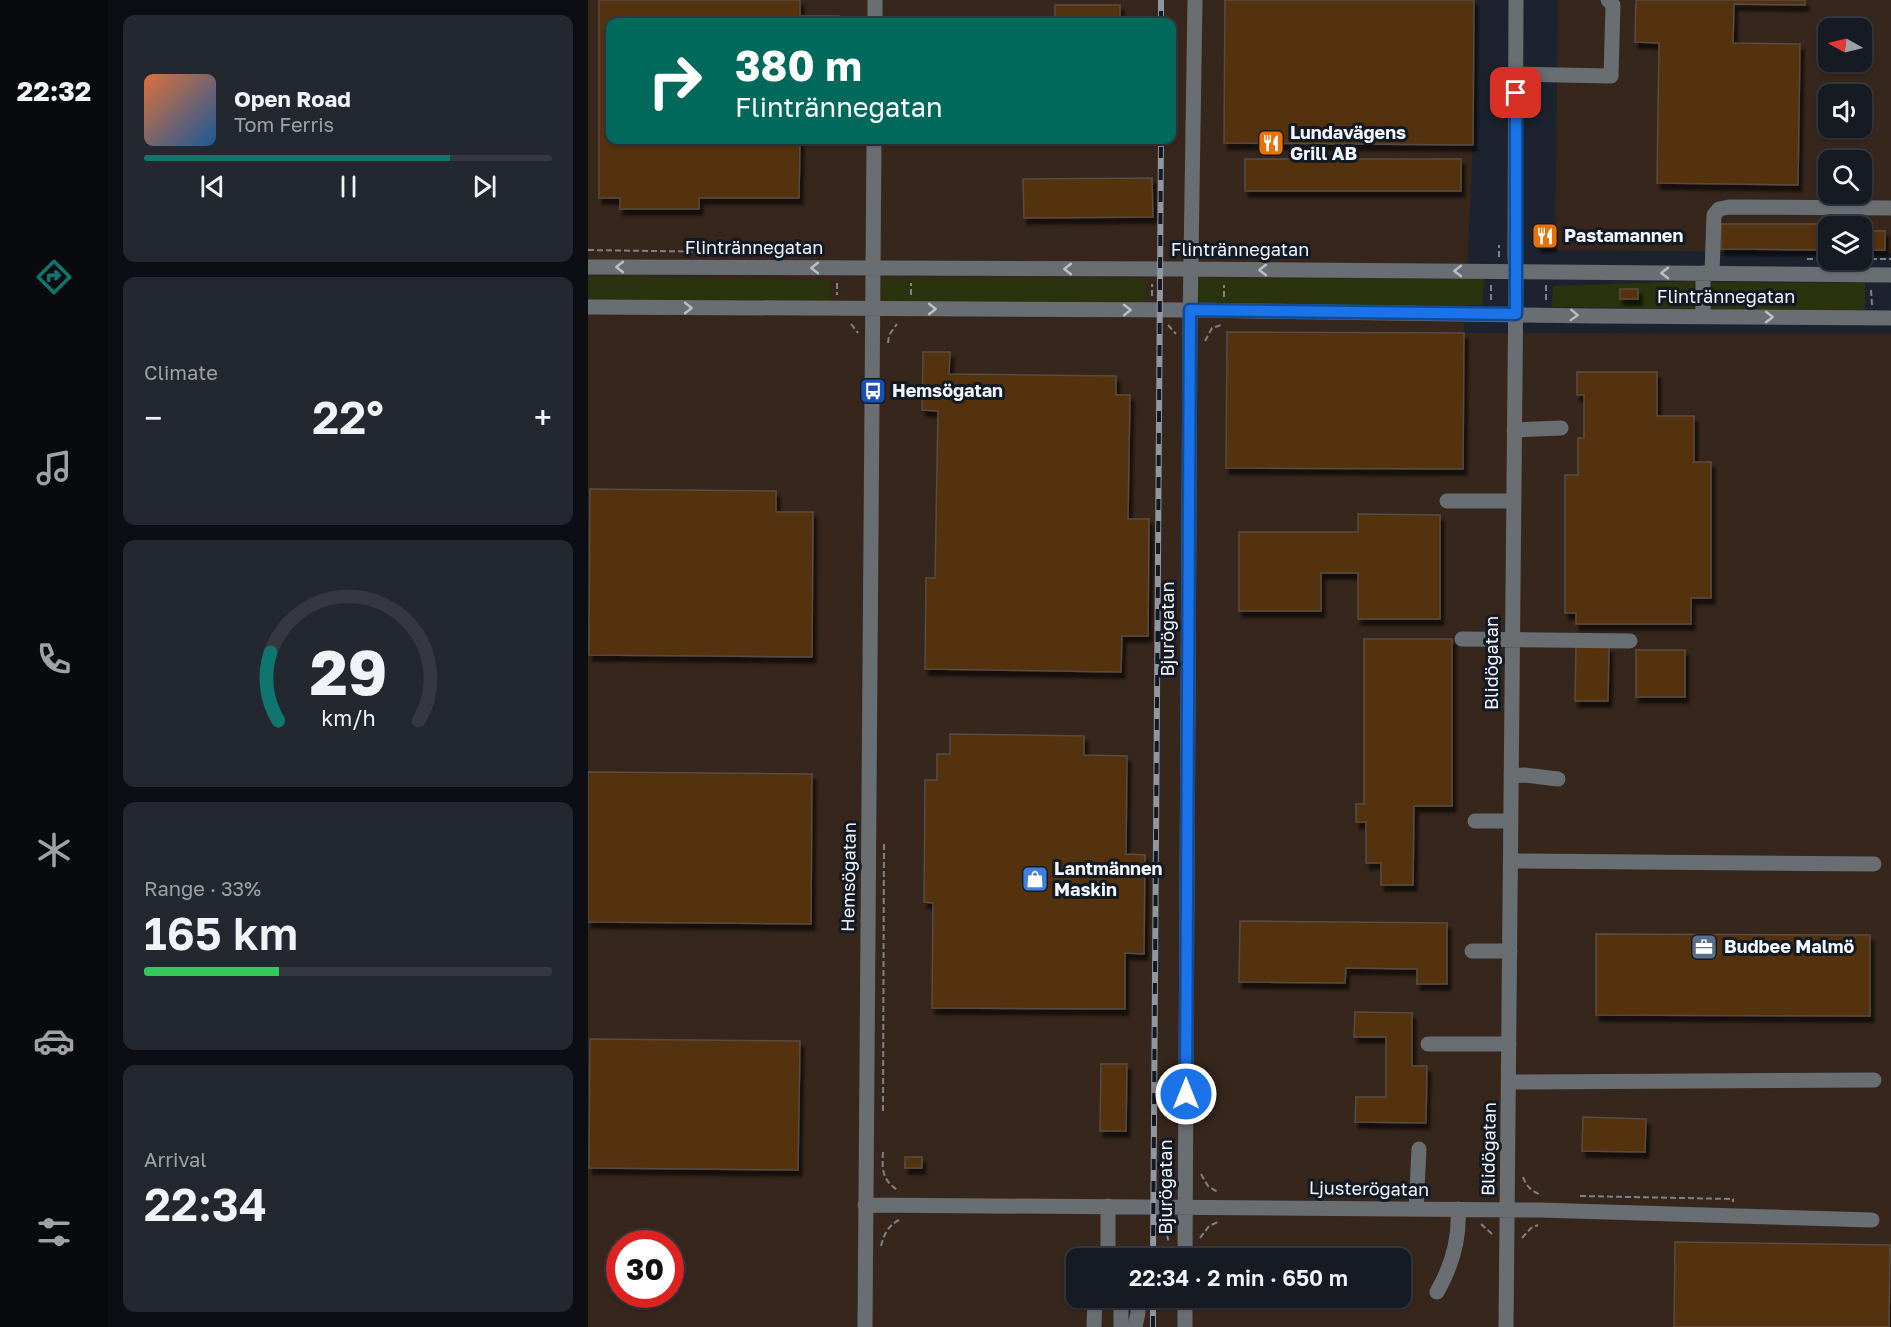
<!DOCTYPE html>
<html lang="en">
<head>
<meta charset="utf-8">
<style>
  body { margin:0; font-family:"Golos Text",sans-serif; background:#23272f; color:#f1f3f6; height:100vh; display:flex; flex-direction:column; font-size:22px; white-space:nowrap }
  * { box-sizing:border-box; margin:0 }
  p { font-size:20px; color:#9ea1a5 }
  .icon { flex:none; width:33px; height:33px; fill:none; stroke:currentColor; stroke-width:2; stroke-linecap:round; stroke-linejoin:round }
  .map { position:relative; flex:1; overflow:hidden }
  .details { display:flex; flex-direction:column; gap:15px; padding:15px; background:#0c0e13; width:480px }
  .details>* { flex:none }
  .banner { position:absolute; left:18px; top:18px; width:570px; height:126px; border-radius:12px; box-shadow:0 2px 4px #0004,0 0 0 2px #353840; background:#00695c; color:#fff; overflow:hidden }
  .needle { width:39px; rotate:278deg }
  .tools { position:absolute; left:1230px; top:18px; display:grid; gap:12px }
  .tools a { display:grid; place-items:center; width:54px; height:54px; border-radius:12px; background:#161a22; box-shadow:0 2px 4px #0004,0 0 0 2px #353840; font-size:30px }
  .speed { position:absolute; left:18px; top:1230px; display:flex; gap:12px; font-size:30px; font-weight:700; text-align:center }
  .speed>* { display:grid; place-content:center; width:78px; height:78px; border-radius:50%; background:#161a22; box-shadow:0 2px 4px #0004,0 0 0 2px #353840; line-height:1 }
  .speed .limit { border:9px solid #d22; background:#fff; color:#111 }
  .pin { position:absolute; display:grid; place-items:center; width:51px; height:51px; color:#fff; margin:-26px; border-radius:12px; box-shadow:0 3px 9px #0006 }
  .me { position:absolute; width:66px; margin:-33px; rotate:0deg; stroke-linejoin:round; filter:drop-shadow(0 0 4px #0008) }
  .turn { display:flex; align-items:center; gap:21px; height:126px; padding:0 30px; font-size:27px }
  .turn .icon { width:78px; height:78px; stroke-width:2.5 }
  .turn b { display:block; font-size:42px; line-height:51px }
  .big { font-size:45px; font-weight:600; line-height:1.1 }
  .details .card { flex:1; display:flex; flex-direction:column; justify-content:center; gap:9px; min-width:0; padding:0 21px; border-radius:12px; background:#23272f }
  .details .dial { align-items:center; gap:0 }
  .dial svg { height:156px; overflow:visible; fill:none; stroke:#353840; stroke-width:7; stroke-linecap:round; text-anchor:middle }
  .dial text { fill:#f1f3f6; stroke:none }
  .song { display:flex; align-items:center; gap:18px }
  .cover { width:72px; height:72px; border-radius:9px; background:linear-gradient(135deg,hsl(20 70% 55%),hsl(210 70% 35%)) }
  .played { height:6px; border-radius:3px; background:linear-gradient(90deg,#0f766e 75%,#353840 75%) }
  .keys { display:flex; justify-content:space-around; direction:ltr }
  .heat { display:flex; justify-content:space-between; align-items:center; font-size:33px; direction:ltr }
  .charge { height:9px; border-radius:4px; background:linear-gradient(90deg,#34c759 33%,#353840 0) }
  .trip { position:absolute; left:478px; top:1248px; width:345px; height:60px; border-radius:12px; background:#161a22; box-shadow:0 2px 4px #0004,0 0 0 2px #353840; font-weight:600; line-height:60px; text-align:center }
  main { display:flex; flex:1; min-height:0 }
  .tabs { display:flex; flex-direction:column; width:108px; justify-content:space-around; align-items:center; background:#090a0e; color:#9ea1a5 }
  .tabs .icon { width:42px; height:42px }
  .tabs .current { color:#0f766e }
  .tabs b { font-size:27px; color:#f1f3f6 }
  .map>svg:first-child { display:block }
</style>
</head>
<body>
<main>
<nav class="tabs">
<b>22:32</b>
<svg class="icon current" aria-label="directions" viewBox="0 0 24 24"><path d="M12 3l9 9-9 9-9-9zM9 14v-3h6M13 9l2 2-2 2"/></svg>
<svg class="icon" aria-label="music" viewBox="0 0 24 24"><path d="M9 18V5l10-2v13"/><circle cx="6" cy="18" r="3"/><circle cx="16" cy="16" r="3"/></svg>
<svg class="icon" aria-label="phone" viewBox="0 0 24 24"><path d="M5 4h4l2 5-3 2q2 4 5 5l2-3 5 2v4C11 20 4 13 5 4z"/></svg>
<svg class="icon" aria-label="climate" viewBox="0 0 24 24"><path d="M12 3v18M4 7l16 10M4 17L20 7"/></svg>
<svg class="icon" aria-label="car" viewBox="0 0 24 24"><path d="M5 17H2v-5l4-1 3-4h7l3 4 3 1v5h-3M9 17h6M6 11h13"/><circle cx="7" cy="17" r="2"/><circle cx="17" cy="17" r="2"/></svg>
<svg class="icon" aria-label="filters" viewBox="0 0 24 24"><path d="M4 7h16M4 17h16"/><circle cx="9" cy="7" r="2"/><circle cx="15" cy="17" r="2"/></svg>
</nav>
<section class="details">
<div class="card">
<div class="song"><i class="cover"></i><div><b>Open Road</b><p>Tom Ferris</p></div></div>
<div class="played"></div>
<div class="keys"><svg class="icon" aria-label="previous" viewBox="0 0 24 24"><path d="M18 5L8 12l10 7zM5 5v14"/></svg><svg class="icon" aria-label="pause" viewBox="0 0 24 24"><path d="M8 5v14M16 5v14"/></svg><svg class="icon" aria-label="next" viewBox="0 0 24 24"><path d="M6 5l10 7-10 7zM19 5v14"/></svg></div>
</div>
<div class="card"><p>Climate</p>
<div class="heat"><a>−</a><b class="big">22°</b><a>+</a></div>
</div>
<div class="card dial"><svg viewBox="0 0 100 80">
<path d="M14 69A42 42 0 1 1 86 69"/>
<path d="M14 69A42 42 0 0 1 10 34" stroke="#0f766e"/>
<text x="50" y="56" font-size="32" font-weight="700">29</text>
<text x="50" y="72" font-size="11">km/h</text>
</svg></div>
<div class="card"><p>Range · 33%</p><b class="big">165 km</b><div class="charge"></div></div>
<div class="card"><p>Arrival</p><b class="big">22:34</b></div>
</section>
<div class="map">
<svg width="1303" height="1327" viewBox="0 0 1303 1327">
  <defs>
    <filter id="shadow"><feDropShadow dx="3.5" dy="6" stdDeviation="1.5" flood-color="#0009"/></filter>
  </defs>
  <rect width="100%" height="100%" fill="#1d232e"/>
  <path fill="#36261c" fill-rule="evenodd" d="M 0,0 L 886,0 L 885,145 L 876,333 L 1303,334 L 1303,1327 L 0,1327 ZM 22,22 L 584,22 L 584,140 L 22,140 ZM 32,1244 L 82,1244 L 82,1294 L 32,1294 ZM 489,1258 L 813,1258 L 813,1298 L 489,1298 Z
    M 970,0 L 1303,0 L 1303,253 L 1274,253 L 1274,226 L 1240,226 L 1240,252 L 967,250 ZM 1240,28 L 1274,28 L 1274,62 L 1240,62 ZM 1240,94 L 1274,94 L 1274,128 L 1240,128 ZM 1240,160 L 1274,160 L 1274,194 L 1240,194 Z"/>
  <path fill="#2a320e" d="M 0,276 L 242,280 L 243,302 L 0,300 Z
    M 294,278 L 558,278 L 557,303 L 294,302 Z
    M 609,278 L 897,279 L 894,305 L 609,305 Z
    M 1109,281 L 1109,309 L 964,307 L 965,286 Z
    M 1122,282 L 1277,283 L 1277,310 L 1122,310 Z"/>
  <path fill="#53300e" stroke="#584c42" stroke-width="1.5" filter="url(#shadow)" d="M 11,0 L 212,0 L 212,16 L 251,16 L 251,22 L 22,22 L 22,140 L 212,140 L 211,198 L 111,198 L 111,209 L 32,209 L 32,198 L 11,198 Z
    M 637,0 L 886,0 L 885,145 L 636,143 Z
    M 1048,0 L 1217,0 L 1217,5 L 1146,4 L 1145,43 L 1212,44 L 1210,185 L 1069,183 L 1071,43 L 1047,42 Z
    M 467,5 L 532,5 L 532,22 L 467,22 Z
    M 657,159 L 873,159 L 873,191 L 657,191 Z
    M 564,178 L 565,217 L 436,218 L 435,179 Z
    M 1133,224 L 1250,224 L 1250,226 L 1240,226 L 1240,250 L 1133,249 Z
    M 950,226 L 964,226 L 964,246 L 950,246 Z
    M 1274,231 L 1297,231 L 1297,250 L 1274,250 Z
    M 1032,289 L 1050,289 L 1050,299 L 1032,299 Z
    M 639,332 L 876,333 L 875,469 L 638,468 Z
    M 335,352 L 362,352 L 361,374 L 528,376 L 528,395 L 542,395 L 540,519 L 561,519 L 560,636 L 534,636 L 533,672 L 337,669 L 338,578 L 347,578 L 350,411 L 334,410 Z
    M 989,372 L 1069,372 L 1069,416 L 1106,416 L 1106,462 L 1123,462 L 1123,598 L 1103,598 L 1103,624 L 988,624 L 988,613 L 977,613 L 977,475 L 990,475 L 990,438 L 996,438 L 996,395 L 989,395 Z
    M 2,489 L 188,491 L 188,512 L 225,512 L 224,657 L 1,655 Z
    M 770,514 L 852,515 L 852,619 L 770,619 L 770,573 L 733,573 L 733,611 L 651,611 L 651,532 L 770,532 Z
    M 776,639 L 864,639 L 864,806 L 826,806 L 825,885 L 793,885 L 793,863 L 778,863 L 778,822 L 768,822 L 768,804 L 776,804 Z
    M 988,646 L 1021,647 L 1020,701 L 987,701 Z
    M 1048,650 L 1097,650 L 1097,697 L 1048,697 Z
    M 362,734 L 496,736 L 496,755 L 539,756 L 538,854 L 557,855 L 556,954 L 537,953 L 537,1009 L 344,1008 L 345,903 L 336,902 L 337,780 L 349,780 L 349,754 L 362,754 Z
    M 0,772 L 224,774 L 223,924 L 0,922 Z
    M 652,921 L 859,923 L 859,984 L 829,984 L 829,969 L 758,968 L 757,983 L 651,982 Z
    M 1008,934 L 1282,935 L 1282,1016 L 1008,1015 Z
    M 767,1012 L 824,1013 L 824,1066 L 839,1066 L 838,1123 L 767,1122 L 768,1097 L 798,1097 L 798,1037 L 766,1037 Z
    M 2,1039 L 212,1041 L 210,1170 L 1,1168 Z
    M 513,1064 L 539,1064 L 538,1131 L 512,1131 Z
    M 995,1117 L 1058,1119 L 1057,1152 L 994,1151 Z
    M 317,1157 L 334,1157 L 334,1168 L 317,1168 Z
    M 1087,1242 L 1302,1245 L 1301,1327 L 1086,1327 Z"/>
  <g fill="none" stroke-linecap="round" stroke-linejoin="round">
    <path stroke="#7c818b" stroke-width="2" stroke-dasharray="6 3" stroke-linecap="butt" d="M 619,242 L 625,252 L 631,255
      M 0,250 L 131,252
      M 911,257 L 911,245
      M 1219,259 L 1240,259
      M 1274,259 L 1303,259
      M 249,283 L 249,295
      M 1283,290 L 1284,305
      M 323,295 L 323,283
      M 564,296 L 564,284
      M 636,297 L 636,285
      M 903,300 L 903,285
      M 958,300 L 958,285
      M 263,324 L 270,333
      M 580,325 L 588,334
      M 617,341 L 624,328 L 633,325
      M 300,343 L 301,335 L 309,324
      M 295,1111 L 296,843
      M 295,1152 C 294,1171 294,1180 311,1191
      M 613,1174 L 620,1186 L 631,1193
      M 935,1177 C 938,1186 944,1192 954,1195
      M 568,1193 L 580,1183 L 582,1178
      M 891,1195 L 905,1184
      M 992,1196 L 1145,1199 L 1145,1202
      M 566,1222 L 579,1235 L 581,1243
      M 893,1224 L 904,1234
      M 612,1238 L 621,1226 L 630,1222
      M 934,1238 L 943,1228 L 950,1225
      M 293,1246 C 296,1234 300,1226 311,1220"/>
    <path stroke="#696e73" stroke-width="15" d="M 287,22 L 287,0
      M 928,74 L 1023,76 L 1025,5 L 1020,0
      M 0,267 L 603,269 L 1303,275
      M 1124,273 L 1126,215 L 1131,209 L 1141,207 L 1303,208
      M 0,307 L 602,310 L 1006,316 L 1303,318
      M 1115,316 L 1115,273
      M 926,430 L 973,428
      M 859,501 L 925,501
      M 874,639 L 1042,641
      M 923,776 L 936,775 L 970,779
      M 887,821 L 923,821
      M 923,861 L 1286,864
      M 884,951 L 922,951
      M 840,1044 L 921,1044
      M 921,1082 L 1286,1080
      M 277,1205 L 952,1210 L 1284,1220
      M 828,1209 L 831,1149
      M 520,1252 L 540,1258
      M 518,1258 L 520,1252 L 520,1206
      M 597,1258 L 602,324 L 607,0
      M 849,1292 C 864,1266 872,1240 870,1209
      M 277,1327 L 286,140
      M 506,1327 L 507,1298
      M 533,1327 L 533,1298
      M 547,1327 L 550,1313 L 550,1298
      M 597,1327 L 597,1298
      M 918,1327 L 928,273 L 927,256 L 928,0"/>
    <defs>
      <path id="rail" d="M 573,22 L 573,0
        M 565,1258 L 573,140
        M 565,1327 L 565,1298"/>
    </defs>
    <use href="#rail" stroke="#91969f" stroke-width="6"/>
    <use href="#rail" stroke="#141a24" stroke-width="4" stroke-dasharray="11" stroke-linecap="butt"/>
  </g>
  <defs><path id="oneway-chevron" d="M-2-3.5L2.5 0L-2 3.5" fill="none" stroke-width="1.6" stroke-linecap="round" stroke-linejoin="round" transform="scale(1.5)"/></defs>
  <g stroke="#bbbfc6">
    <use href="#oneway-chevron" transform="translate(32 267) rotate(-180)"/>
    <use href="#oneway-chevron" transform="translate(227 268) rotate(-180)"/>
    <use href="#oneway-chevron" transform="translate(480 269) rotate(-180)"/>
    <use href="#oneway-chevron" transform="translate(675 270) rotate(-180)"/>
    <use href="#oneway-chevron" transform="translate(870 271) rotate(-180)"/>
    <use href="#oneway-chevron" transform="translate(1077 273) rotate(-180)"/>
    <use href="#oneway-chevron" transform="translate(100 308)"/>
    <use href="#oneway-chevron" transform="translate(344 309)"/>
    <use href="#oneway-chevron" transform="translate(539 310)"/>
    <use href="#oneway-chevron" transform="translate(986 315) rotate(2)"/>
    <use href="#oneway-chevron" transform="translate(1181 317)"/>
  </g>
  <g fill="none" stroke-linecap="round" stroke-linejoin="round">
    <defs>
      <path id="route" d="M 598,1094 L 602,310 L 928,314 L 928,93"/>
    </defs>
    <use href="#route" stroke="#114b97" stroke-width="15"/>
    <use href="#route" stroke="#1a73e8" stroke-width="10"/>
  </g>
  <defs>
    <symbol id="restaurant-square" viewBox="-11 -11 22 22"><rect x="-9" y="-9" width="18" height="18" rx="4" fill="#e8710a" stroke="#141a24"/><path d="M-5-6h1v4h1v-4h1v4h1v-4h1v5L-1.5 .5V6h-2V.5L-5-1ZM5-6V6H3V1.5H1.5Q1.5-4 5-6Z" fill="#fff"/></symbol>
    <symbol id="bus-square" viewBox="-11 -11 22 22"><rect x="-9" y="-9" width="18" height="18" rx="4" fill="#1a4fb4" stroke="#141a24"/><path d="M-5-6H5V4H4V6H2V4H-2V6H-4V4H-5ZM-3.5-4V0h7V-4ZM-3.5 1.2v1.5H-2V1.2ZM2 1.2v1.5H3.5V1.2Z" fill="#fff"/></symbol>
    <symbol id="shop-square" viewBox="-11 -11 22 22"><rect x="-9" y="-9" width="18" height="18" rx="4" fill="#3f7fe0" stroke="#141a24"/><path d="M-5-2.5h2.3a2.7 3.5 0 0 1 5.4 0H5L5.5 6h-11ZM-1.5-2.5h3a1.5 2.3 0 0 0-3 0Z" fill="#fff"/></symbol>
    <symbol id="office-square" viewBox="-11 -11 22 22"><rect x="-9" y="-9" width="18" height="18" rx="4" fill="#5c6f8a" stroke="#141a24"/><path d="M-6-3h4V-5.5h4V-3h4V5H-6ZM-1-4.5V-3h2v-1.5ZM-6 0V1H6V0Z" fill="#fff"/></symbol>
  </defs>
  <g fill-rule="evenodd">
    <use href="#restaurant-square" x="668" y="128" width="30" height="30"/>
    <use href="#restaurant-square" x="942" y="221" width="30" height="30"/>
    <use href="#bus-square" x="270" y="376" width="30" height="30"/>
    <use href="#shop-square" x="432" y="864" width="30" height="30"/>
    <use href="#office-square" x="1101" y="932" width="30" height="30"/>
  </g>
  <g text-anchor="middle" stroke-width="6" stroke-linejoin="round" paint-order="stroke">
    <g font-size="18" font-weight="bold" fill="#f1f5fd" stroke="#141a24" text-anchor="start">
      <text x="702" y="139">Lundavägens<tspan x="702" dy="21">Grill AB</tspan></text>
      <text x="976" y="242">Pastamannen</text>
      <text x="304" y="397">Hemsögatan</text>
      <text x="466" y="875">Lantmännen<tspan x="466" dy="21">Maskin</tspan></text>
      <text x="1136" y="953">Budbee Malmö</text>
    </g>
    <g font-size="18" fill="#f1f5fd" stroke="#141a24">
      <text x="166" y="254">Flintrännegatan</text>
      <text x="652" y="256">Flintrännegatan</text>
      <text x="1138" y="303">Flintrännegatan</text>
      <text transform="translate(580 629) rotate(-90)" y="6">Bjurögatan</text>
      <text transform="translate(904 663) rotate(-90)" y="6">Blidögatan</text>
      <text transform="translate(261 877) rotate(-89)" y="6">Hemsögatan</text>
      <text transform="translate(901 1149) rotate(-89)" y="6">Blidögatan</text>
      <text transform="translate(578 1187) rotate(-90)" y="6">Bjurögatan</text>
      <text transform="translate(781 1189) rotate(1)" y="6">Ljusterögatan</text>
    </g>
  </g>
</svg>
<div class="tools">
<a><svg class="needle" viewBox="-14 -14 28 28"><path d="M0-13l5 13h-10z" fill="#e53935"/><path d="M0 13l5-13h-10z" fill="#9ea1a5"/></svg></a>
<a><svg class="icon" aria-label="sound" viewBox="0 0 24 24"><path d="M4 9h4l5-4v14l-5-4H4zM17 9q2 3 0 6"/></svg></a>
<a><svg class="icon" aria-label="search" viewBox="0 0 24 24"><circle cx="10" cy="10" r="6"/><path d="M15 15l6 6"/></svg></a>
<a><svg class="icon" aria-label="layers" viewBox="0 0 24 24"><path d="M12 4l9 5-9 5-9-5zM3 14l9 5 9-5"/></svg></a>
</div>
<div class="speed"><div class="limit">30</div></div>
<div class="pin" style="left:928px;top:93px;background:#d93025"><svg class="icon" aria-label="arrive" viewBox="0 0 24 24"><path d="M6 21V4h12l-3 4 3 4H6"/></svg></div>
<svg class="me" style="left:598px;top:1094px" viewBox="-20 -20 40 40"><circle r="17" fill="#1a73e8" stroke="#fff" stroke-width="3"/><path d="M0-11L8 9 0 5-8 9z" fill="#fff"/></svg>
<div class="trip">22:34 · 2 min · 650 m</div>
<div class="banner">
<div class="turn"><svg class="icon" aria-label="right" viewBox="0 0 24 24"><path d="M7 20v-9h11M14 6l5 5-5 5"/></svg><div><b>380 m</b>Flintrännegatan</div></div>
</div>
</div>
</main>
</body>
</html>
